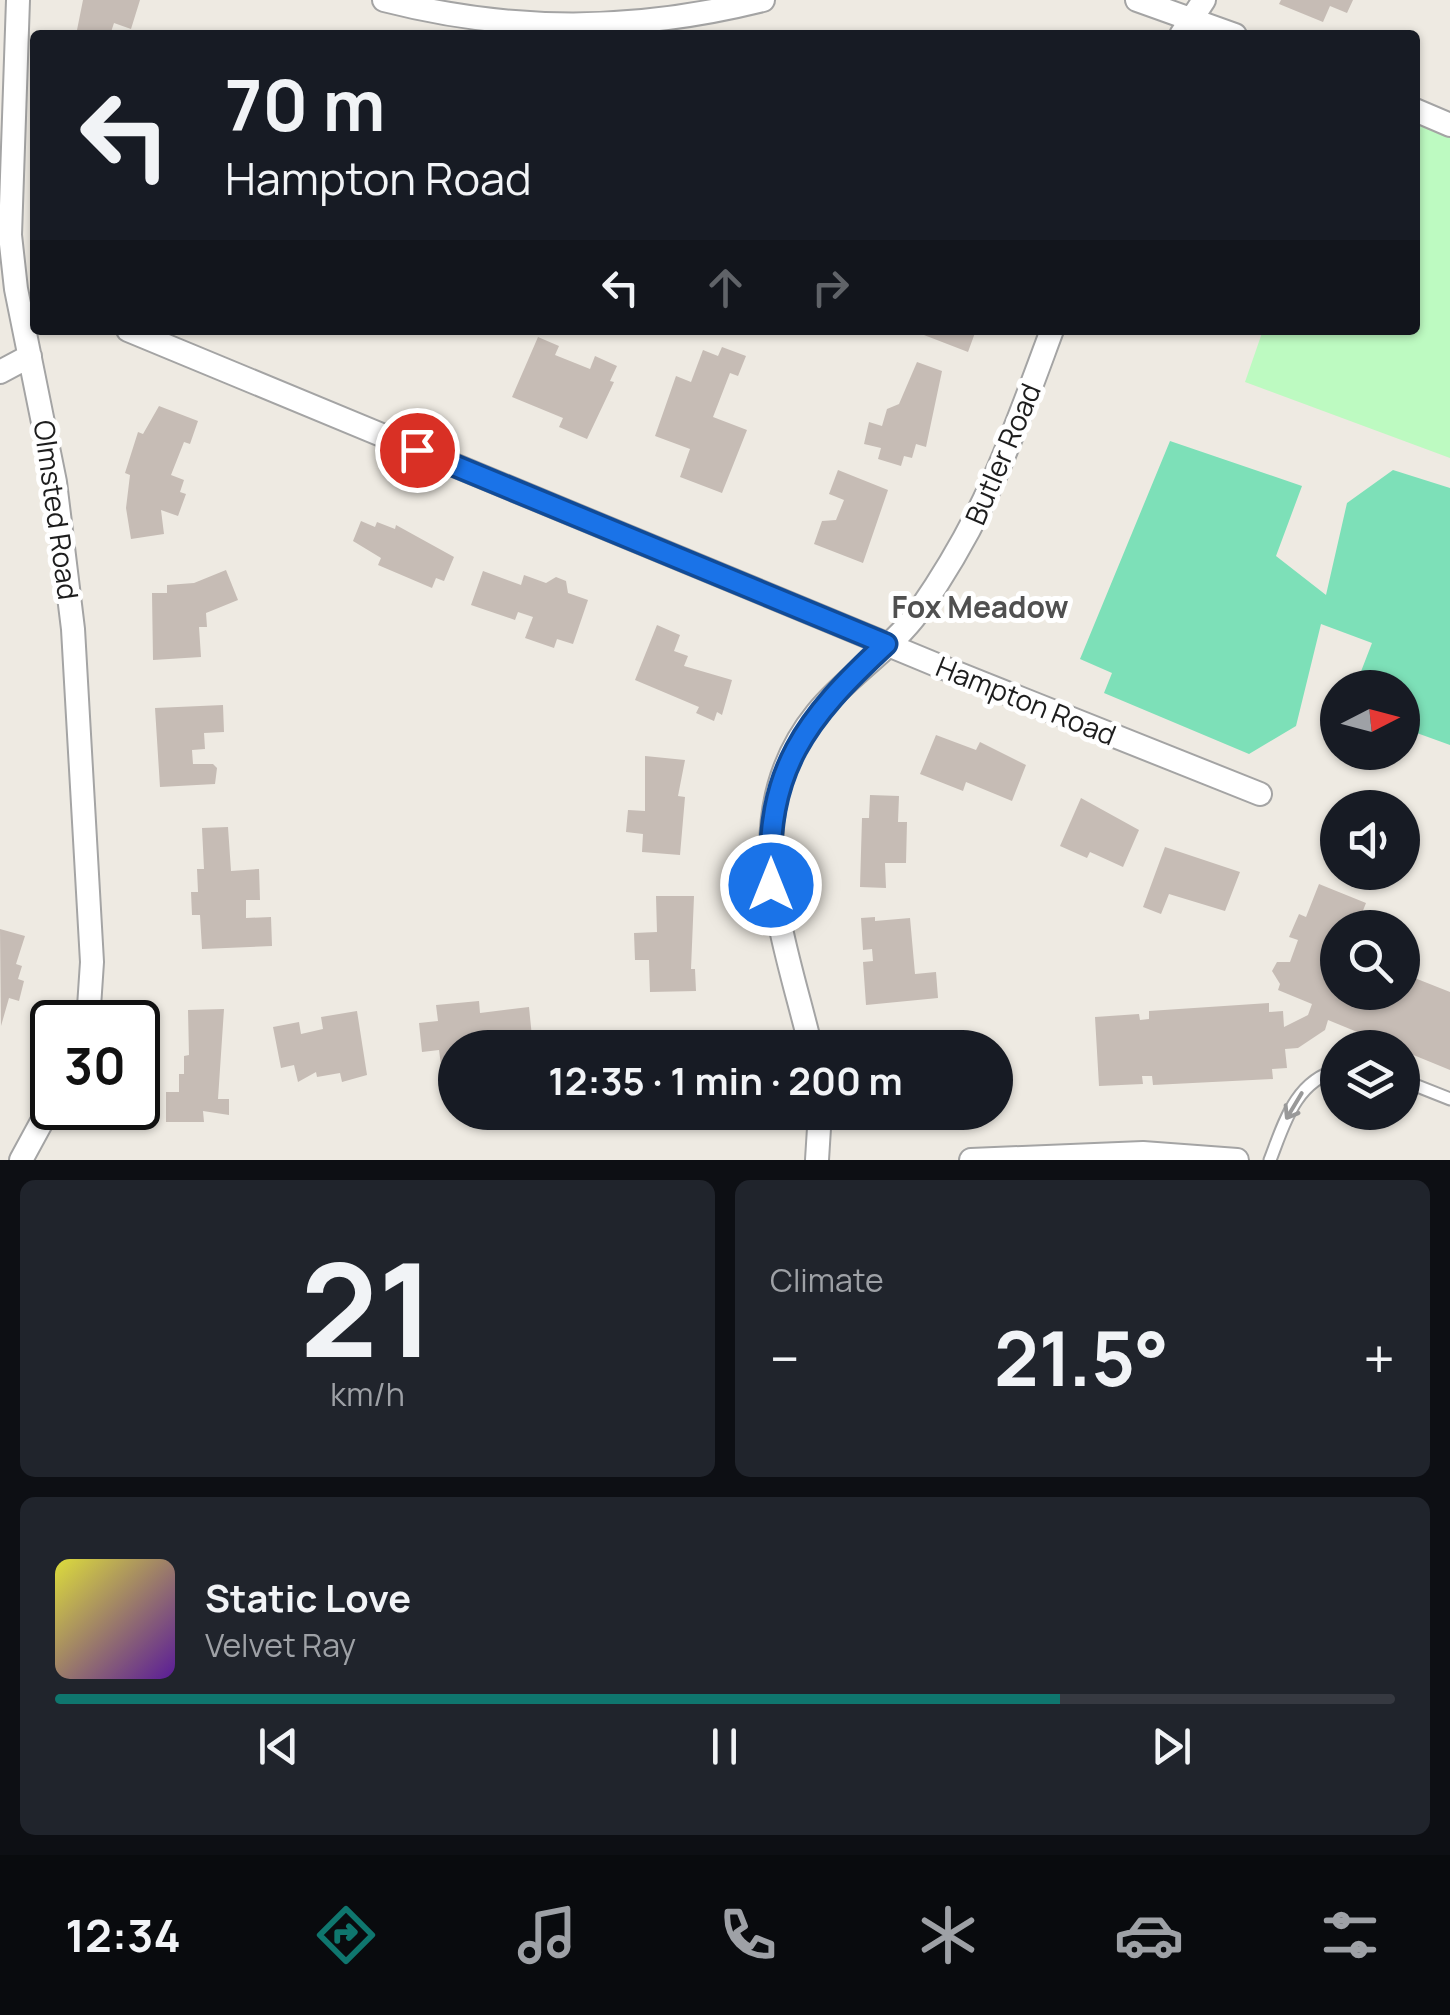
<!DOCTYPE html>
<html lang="en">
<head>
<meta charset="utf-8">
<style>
  body { margin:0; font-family:Manrope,sans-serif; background:#20242c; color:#f1f3f6; height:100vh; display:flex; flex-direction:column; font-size:38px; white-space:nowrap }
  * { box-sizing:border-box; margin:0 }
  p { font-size:32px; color:#9ea1a6 }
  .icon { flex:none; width:55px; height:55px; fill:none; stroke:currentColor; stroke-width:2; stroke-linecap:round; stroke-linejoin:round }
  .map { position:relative; height:1160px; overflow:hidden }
  .panel { display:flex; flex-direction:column; gap:20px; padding:20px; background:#0d0f14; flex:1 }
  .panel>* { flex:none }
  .banner { position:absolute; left:30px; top:30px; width:1390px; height:305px; border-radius:10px; box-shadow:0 2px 8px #0004; background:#171b24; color:#f1f3f6; overflow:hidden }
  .needle { width:65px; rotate:84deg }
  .tools { position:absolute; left:1320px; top:670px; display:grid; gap:20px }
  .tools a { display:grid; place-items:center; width:100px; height:100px; border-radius:50%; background:#171b24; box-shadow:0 2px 8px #0004; font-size:50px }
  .speed { position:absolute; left:30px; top:1000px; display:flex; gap:20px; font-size:50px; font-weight:700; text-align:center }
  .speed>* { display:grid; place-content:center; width:130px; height:130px; border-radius:50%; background:#171b24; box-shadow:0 2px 8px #0004; line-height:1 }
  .speed .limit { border:5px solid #111; border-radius:15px; background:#fff; color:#111 }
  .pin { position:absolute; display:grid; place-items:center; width:85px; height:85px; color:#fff; margin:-42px; border:5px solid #fff; border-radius:50%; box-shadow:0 2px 10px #0007 }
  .me { position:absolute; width:110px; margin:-55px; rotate:0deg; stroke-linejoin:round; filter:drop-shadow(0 0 8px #0008) }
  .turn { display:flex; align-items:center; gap:35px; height:210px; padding:0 30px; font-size:45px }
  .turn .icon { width:130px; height:130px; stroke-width:2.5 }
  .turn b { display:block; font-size:70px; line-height:85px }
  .lanes { display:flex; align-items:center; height:95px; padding:0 30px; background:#0003; justify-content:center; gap:50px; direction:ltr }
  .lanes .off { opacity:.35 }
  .big { font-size:75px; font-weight:700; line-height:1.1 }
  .panel .card { flex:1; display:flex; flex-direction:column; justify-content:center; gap:15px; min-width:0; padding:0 35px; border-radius:15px; background:#20242c }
  .panel .dial { align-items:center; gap:0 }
  .dial b { font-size:130px; line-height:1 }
  .song { display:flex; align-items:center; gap:30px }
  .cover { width:120px; height:120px; border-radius:15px; background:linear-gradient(135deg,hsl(60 70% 55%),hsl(270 70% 35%)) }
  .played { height:10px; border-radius:5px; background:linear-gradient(90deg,#0f766e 75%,#363941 75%) }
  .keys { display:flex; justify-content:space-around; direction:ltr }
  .heat { display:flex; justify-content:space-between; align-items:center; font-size:55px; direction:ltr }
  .panel .tiles { flex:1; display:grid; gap:20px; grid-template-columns:1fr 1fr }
  .card:last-child { grid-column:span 2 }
  .trip { position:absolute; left:438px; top:1030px; width:575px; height:100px; border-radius:50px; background:#171b24; box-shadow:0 2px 8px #0004; font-weight:700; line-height:100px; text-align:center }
  .tabs { display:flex; height:160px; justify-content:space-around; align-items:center; background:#090b0e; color:#9ea1a6 }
  .tabs .icon { width:70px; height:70px }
  .tabs .current { color:#0f766e }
  .tabs b { font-size:45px; color:#f1f3f6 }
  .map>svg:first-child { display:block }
</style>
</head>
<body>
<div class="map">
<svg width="1450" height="1160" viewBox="0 0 1450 1160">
  <rect width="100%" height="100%" fill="#eeeae2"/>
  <path fill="#bdfac1" d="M 1415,112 L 1450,128 L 1450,458 L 1245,382 L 1263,330 L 1415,330 Z"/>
  <path fill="#7de0b8" d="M 1170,441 L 1302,486 L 1276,556 L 1326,595 L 1347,503 L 1393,470 L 1450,488 L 1450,745 L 1403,728 L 1402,688 L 1355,687 L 1372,643 L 1321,624 L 1296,726 L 1249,754 L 1104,693 L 1112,673 L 1080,659 Z"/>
  <path fill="#c6bcb5" d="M 83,0 L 140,0 L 131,29 L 114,23 L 110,35 L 76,35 Z
    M 1281,0 L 1353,0 L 1347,13 L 1330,6 L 1323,22 L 1279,4 Z
    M 926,330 L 976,330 L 968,352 L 924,335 Z
    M 538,337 L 559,346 L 555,355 L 590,369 L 595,356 L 617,366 L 610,381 L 614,382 L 587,439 L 559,427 L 563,418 L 512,397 Z
    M 722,347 L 746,356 L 738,376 L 730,373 L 713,417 L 747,430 L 722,493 L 680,477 L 690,449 L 655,436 L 676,376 L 691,382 L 703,350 L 718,356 Z
    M 917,362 L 942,371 L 926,447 L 916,444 L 912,458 L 904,456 L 901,466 L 878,459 L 881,448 L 864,444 L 869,422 L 882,426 L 887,409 L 899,404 Z
    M 159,406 L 198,421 L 190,444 L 184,442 L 171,475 L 184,480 L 180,492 L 186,494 L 178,516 L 161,510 L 164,534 L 131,539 L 126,508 L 130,475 L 125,473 L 138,432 L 143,434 Z
    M 838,470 L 888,490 L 863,563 L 814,544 L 822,521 L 836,520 L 844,500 L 829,494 Z
    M 361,521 L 375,527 L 377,522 L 395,529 L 396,525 L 454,557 L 444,581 L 436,578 L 432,588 L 378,565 L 381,558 L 353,541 Z
    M 226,570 L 238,600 L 206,613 L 207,627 L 199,627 L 201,657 L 153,660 L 152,593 L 167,593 L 167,585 L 194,583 Z
    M 483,571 L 521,585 L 524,575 L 546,583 L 556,577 L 566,581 L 568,593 L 588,600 L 573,644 L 557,639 L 554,648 L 525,638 L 533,617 L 518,612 L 515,620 L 471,605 Z
    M 657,625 L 680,635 L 674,651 L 688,656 L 684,666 L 732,680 L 722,715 L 717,712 L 714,721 L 696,713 L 699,707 L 635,680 Z
    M 223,705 L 224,732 L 204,733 L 205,749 L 192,750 L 193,764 L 213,764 L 217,768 L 215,784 L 160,787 L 155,708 Z
    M 936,735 L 976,750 L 980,742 L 1026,765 L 1012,801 L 966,782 L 963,791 L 920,774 Z
    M 645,756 L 685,760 L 678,796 L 685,797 L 680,855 L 642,852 L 643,834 L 626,832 L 628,810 L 645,811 Z
    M 870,795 L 899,796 L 898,822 L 907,822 L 906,863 L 885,863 L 886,888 L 860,887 L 862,818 L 869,818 Z
    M 1081,798 L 1139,830 L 1123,867 L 1090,852 L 1087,858 L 1060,846 Z
    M 228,827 L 231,871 L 259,869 L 260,900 L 246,900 L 246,918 L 271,917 L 272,946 L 202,949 L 200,915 L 192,915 L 191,892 L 198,892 L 197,869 L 204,869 L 202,828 Z
    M 1165,847 L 1240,872 L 1225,911 L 1169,894 L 1161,914 L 1143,907 Z
    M 1319,884 L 1366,903 L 1356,928 L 1338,928 L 1338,992 L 1402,992 L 1402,973 L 1450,992 L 1450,1070 L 1328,1020 L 1325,1030 L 1298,1048 L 1285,1049 L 1287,1068 L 1272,1069 L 1273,1079 L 1153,1085 L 1152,1076 L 1142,1076 L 1143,1084 L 1099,1086 L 1095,1017 L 1139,1014 L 1140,1020 L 1149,1019 L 1149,1011 L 1269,1003 L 1269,1012 L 1283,1011 L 1284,1027 L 1308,1015 L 1312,1004 L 1278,990 L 1280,984 L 1272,971 L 1277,962 L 1290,962 L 1298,940 L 1289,937 L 1299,914 L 1306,917 Z
    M 656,896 L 694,896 L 691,969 L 695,969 L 696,991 L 650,992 L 649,960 L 635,960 L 634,933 L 657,932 Z
    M 875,917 L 875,921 L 910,918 L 915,974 L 936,972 L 938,998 L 866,1005 L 863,962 L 873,961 L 872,949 L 863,950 L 861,918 Z
    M 0,929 L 25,936 L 16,964 L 22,966 L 18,979 L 24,981 L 19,1001 L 9,998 L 1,1026 Z
    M 479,1001 L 480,1013 L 529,1007 L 532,1037 L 501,1040 L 502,1048 L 455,1048 L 455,1063 L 441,1065 L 439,1050 L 422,1052 L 419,1023 L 438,1021 L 436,1005 Z
    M 224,1009 L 218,1099 L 229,1099 L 229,1115 L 203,1111 L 204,1122 L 166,1122 L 166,1092 L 179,1092 L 179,1074 L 184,1074 L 184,1056 L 189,1055 L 188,1010 Z
    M 357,1011 L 367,1075 L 342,1082 L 340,1073 L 317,1077 L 316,1072 L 298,1082 L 294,1065 L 281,1068 L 273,1027 L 299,1022 L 301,1034 L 323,1029 L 321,1017 Z"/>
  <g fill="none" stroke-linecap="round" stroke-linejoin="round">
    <defs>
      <path id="service" d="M 1402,1080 L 1450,1099
        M 1270,1160 C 1284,1124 1295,1081 1338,1070"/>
      <path id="minor" d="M 18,0 L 10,235 L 16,289 L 55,482 L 73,629 L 92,962 L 88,1022
        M 384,0 C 512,33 635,32 763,0
        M 1137,0 L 1235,35
        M 1181,35 L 1204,0
        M 1415,110 L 1450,125
        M 128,330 L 944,668 L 1260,794
        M 0,372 L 30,356
        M 811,1048 C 784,936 734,815 817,713 C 847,676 892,649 919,611 C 986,515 1012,438 1052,330
        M 21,1160 L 52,1103
        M 817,1160 L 820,1112
        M 971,1160 L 1143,1153 L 1237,1160"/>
    </defs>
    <use href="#service" stroke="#a4a4a4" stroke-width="15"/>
    <use href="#minor" stroke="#a4a4a4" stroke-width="26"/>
    <use href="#service" stroke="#fff" stroke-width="11"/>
    <use href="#minor" stroke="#fff" stroke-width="22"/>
  </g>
  <defs><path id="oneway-shaft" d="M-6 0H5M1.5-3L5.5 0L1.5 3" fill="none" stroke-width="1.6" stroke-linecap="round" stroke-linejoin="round" transform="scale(2.5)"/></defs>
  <use stroke="#999" href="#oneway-shaft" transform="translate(1294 1106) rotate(121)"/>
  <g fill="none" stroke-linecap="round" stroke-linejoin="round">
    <defs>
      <path id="route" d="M 417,450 L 886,644 C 805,719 765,770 771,885"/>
    </defs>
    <use href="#route" stroke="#114b97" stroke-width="25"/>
    <use href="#route" stroke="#1a73e8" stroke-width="18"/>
  </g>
  <g text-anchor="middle" stroke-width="10" stroke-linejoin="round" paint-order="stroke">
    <g font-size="28" fill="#1d1d1d" stroke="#fff">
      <text transform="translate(1003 454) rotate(-67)" y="10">Butler Road</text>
      <text transform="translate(56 510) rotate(82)" y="10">Olmsted Road</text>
      <text transform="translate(1026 701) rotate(22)" y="10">Hampton Road</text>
    </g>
    <g font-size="30" font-weight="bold" fill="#505050" stroke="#fff">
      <text x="980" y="618">Fox Meadow</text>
    </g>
  </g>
</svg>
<div class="tools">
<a><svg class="needle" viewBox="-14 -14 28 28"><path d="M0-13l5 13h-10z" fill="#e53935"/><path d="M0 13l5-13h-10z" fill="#9ea1a6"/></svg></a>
<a><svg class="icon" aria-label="sound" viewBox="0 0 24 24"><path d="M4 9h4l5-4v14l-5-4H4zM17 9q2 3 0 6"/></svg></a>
<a><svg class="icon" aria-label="search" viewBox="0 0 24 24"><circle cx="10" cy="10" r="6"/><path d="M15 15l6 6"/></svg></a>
<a><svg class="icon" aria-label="layers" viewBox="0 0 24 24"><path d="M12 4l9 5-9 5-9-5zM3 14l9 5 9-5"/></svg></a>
</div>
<div class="speed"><div class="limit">30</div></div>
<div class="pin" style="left:417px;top:450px;background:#d93025"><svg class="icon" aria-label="arrive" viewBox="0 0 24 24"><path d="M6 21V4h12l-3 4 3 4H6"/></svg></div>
<svg class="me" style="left:771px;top:885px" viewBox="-20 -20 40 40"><circle r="17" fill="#1a73e8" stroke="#fff" stroke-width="3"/><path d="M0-11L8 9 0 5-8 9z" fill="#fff"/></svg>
<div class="trip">12:35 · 1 min · 200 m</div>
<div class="banner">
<div class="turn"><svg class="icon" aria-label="left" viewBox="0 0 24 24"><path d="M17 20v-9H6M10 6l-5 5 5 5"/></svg><div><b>70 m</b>Hampton Road</div></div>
<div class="lanes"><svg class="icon" aria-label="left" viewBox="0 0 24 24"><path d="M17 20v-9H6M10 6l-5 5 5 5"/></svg><svg class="icon off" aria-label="ahead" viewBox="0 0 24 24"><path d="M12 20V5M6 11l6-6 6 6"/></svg><svg class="icon off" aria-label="right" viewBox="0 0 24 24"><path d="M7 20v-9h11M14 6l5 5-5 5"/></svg></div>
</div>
</div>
<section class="panel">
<div class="tiles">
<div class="card dial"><b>21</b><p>km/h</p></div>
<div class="card"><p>Climate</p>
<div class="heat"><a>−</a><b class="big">21.5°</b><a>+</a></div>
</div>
<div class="card">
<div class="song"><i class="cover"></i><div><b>Static Love</b><p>Velvet Ray</p></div></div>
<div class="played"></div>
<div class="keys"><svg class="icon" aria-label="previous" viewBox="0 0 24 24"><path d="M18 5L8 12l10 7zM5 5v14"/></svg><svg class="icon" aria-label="pause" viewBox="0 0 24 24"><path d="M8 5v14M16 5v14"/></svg><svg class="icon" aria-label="next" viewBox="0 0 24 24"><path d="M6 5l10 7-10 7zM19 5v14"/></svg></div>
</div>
</div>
</section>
<nav class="tabs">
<b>12:34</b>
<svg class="icon current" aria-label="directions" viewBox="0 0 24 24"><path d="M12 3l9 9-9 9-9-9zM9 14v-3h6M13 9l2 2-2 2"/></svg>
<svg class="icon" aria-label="music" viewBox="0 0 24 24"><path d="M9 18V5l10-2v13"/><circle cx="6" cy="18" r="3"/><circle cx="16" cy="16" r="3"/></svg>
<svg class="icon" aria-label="phone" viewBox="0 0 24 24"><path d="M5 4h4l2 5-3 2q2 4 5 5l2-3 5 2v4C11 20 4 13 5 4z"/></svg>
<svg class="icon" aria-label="climate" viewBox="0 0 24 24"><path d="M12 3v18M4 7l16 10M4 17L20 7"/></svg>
<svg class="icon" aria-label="car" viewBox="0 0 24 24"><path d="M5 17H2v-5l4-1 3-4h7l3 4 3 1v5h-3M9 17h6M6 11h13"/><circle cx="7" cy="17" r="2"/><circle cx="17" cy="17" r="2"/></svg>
<svg class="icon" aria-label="filters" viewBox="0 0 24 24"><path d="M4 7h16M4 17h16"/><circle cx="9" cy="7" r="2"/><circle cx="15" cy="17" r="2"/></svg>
</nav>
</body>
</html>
